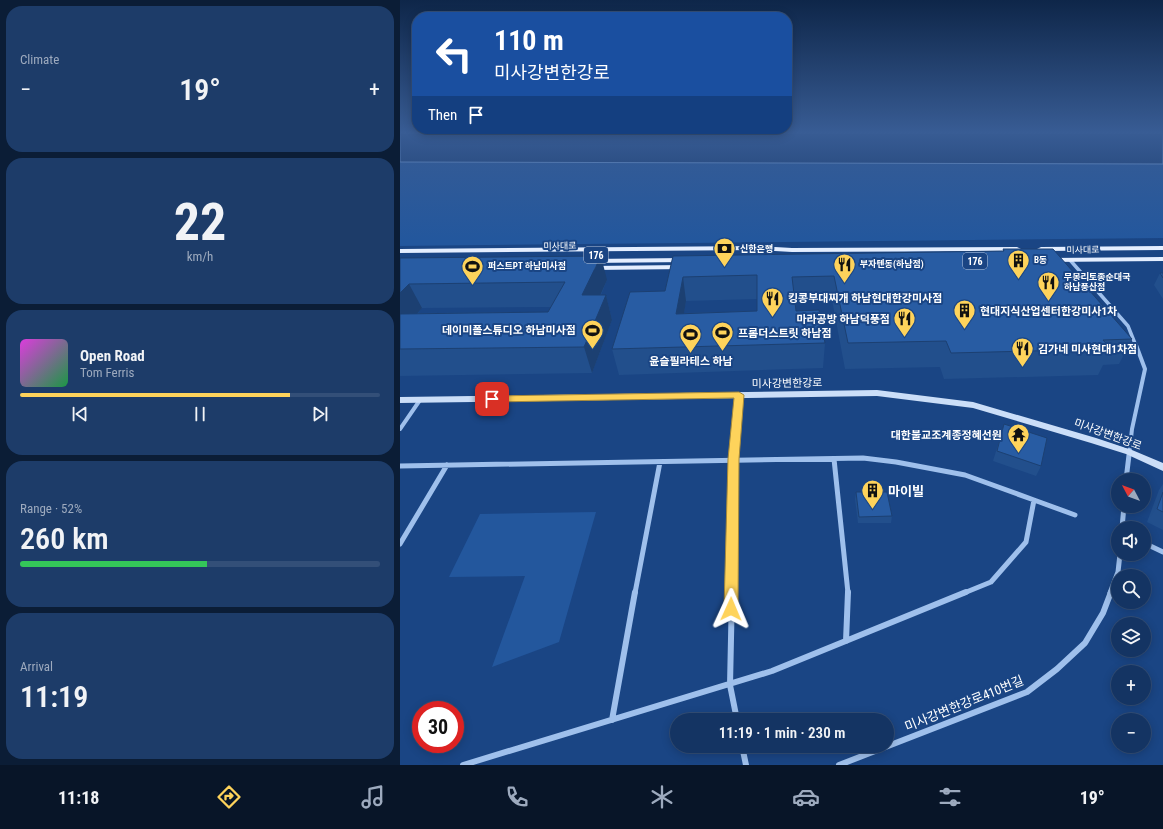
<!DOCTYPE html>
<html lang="en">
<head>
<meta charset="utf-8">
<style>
  body { margin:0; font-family:"Roboto Condensed","Noto Sans KR",sans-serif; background:#1d3c69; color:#f1f3f6; height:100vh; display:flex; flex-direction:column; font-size:15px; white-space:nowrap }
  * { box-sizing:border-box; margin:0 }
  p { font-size:13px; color:#9daabe }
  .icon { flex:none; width:22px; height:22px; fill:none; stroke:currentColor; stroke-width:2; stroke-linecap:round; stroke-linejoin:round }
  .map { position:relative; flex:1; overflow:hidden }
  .details { display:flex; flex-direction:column; gap:6px; padding:6px; background:#0b1d36; width:400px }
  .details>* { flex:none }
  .guide { position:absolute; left:12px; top:12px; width:380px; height:122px; border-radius:16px; box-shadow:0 2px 10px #0003,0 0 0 1px #334f78; background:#1a4fa0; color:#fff; overflow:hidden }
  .needle { width:26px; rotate:311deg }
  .fabs { position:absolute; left:711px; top:473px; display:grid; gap:8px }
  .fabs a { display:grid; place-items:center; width:40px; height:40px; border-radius:50%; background:#143463; box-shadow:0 2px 10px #0003,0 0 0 1px #334f78; font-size:20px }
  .speed { position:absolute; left:12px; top:701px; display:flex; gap:8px; font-size:20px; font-weight:700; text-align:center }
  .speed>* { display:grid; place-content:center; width:52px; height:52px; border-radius:50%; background:#143463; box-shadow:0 2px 10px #0003,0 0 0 1px #334f78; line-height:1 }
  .speed .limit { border:6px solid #d22; background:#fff; color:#111 }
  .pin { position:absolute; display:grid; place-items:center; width:34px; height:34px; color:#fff; margin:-17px; border-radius:8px; box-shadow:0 2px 6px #0006 }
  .me { position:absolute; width:44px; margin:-22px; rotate:1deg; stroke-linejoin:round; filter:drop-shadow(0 0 3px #0008) }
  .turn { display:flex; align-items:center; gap:14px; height:84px; padding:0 16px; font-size:18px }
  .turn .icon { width:52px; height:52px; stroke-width:2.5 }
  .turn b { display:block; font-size:28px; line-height:34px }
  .then { display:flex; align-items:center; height:38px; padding:0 16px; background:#0003; gap:8px; font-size:15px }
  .big { font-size:30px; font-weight:600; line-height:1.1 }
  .details .card { flex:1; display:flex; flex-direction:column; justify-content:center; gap:6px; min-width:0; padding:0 14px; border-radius:16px; background:#1d3c69 }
  .details .dial { align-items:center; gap:0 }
  .dial b { font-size:52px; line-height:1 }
  .song { display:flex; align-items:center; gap:12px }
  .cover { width:48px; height:48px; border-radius:6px; background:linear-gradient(135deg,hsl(300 70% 55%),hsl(140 70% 35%)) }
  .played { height:4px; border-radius:2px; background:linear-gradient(90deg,#fed35b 75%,#334f78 75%) }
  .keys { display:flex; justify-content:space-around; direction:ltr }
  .heat { display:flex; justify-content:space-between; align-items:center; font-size:22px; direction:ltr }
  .charge { height:6px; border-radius:3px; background:linear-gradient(90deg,#34c759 52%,#334f78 0) }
  .trip { position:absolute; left:270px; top:713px; width:224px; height:40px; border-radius:20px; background:#143463; box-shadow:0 2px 10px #0003,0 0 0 1px #334f78; font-weight:600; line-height:40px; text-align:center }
  .menu { display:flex; height:64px; justify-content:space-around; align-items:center; background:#081528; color:#9daabe }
  .menu .icon { width:28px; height:28px }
  .menu .active { color:#fed35b }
  .menu b { font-size:18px; color:#f1f3f6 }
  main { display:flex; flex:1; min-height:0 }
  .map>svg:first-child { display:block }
</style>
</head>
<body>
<main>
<section class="details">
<div class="card"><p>Climate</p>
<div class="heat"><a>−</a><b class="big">19°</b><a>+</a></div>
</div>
<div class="card dial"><b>22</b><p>km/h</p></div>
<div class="card">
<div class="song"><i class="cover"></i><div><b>Open Road</b><p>Tom Ferris</p></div></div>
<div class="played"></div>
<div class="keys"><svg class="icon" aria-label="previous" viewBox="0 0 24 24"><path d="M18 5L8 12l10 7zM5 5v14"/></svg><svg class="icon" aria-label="pause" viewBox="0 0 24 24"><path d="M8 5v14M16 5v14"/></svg><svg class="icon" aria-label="next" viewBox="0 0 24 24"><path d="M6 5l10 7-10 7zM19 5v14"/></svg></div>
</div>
<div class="card"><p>Range · 52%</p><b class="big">260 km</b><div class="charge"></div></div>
<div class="card"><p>Arrival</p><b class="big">11:19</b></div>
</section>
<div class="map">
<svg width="763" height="765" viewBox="0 0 763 765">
  <rect width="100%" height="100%" fill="#1a4584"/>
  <path fill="#23579d" d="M 0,133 L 763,133 L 763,238 L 0,246 Z
    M 196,512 L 159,642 L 92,667 L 125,576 L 49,577 L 80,514 Z"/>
  <path fill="#113162" stroke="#92baee" d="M 0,133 L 763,133 L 763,164 L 0,162 Z"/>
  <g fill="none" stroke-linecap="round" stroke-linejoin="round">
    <path stroke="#9fc0ec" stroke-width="3.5" d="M 670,260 L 728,326 L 736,346"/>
    <path stroke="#9fc0ec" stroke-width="4" d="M 0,429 L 20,400
      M 334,456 L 339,395
      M 729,456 L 732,429 L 745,369 L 736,345"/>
    <path stroke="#9fc0ec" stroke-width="5" d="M 434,459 L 448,593
      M 0,466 L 463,458 L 496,462 L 565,475 L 634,500 L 626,542 L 591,582 L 564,593
      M 726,480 L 729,455
      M 634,500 L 675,515
      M 722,528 L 724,506
      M 744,543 L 763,552
      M 0,544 L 47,465
      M 235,593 L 260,462
      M 332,593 L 334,455
      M 710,593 L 718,572 L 720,554"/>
    <path stroke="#9fc0ec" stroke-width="6" d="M 332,592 L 330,685 L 337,720
      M 446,641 L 448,592
      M 212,720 L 235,592
      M 342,746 L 346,765
      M 63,765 L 372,671 L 566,592
      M 439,765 L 627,692 L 657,669 L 685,643 L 703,613 L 711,592"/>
    <path fill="#cbdef8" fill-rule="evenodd" d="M 477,390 L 573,402 L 696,438 L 732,450 L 763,463 L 763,471 L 726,454 L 691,443 L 573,408 L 477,396 L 0,403 L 0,397 Z"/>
    <path fill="#e4eeff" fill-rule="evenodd" d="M 359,246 L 392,248 L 617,247 L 621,249 L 617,251 L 392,252 L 359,250 L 0,253 L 0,249 Z
      M 763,246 L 763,250 L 641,251 L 637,249 L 641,247 Z
      M 763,257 L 763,261 L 649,262 L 645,260 L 649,258 Z
      M 285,258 L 289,260 L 288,262 L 189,263 L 185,261 L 189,259 Z
      M 284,265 L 287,265 L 287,269 L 192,270 L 188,268 L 192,266 Z"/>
  </g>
  <path fill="#224f8c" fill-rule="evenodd" d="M 603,249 L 732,339 L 719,364 L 703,365 L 698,375 L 544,379 L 540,367 L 445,369 L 432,300 L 395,301 L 396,311 L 425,343 L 423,368 L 219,375 L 212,349 L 265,291 L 273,256 L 603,251 ZM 357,299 L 357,311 L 284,313 L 286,301 Z
    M 0,258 L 207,280 L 201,295 L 206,295 L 212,320 L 192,373 L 0,376 ZM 151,307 L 148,312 L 18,313 L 22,308 Z
    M 760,273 L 763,273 L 763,299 L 754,285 Z
    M 604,424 L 641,466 L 636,476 L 593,461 L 601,435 Z
    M 763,484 L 763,530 L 747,522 L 759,490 Z
    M 456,492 L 492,516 L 491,523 L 458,523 L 455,499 Z"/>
  <path fill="#1c4072" d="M 201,256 L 207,280 L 189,320 L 182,295 Z
    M 283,277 L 286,301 L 280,338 L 276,314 Z
    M 9,284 L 22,308 L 0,333 L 0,293 Z
    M 206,295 L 212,320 L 192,373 L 184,347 Z"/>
  <path fill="#285ca3" stroke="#1c4072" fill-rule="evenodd" d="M 603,249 L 653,249 L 732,339 L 703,340 L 711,349 L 551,353 L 546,341 L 448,343 L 434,276 L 392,277 L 396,311 L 419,310 L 425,343 L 212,349 L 230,292 L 265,291 L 273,256 L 604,251 ZM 357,275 L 357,311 L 276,314 L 283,277 Z
    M 201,256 L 182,295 L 206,295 L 184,347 L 0,349 L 0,314 L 148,312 L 165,282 L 9,284 L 0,293 L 0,258 Z
    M 760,273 L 763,273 L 763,278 Z
    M 604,424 L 647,438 L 641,466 L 597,451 Z
    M 456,492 L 487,492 L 492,516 L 459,517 Z
    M 763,492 L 763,512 L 757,509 Z"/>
  <linearGradient id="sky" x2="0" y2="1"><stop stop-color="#0e2649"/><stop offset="0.55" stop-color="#385c94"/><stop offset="1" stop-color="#385c94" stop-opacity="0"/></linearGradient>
  <rect width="763" height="240" fill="url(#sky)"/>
  <path fill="#fed35b" stroke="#a5893b" d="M 339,392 L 344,395 L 339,459 L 338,609 L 336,614 L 331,616 L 326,614 L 324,609 L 328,459 L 334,398 L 92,402 L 87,399 L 92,396 Z"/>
  <defs>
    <symbol id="bank-pin" viewBox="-11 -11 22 30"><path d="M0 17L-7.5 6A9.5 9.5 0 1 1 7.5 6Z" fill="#fed35b" stroke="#1a4584"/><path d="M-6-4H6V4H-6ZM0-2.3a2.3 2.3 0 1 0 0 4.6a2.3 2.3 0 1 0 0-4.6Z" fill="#111"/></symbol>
    <symbol id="building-pin" viewBox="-11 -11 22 30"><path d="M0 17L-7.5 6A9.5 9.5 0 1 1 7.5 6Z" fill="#fed35b" stroke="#1a4584"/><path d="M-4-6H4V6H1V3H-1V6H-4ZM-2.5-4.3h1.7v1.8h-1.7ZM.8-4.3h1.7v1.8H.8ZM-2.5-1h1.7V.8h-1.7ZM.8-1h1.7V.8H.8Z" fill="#111"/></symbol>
    <symbol id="restaurant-pin" viewBox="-11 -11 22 30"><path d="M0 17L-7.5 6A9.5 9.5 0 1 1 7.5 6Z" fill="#fed35b" stroke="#1a4584"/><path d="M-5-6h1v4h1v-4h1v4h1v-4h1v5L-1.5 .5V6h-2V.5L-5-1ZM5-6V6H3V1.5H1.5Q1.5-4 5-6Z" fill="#111"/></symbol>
    <symbol id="stadium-pin" viewBox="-11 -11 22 30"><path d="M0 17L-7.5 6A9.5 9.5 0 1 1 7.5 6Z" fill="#fed35b" stroke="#1a4584"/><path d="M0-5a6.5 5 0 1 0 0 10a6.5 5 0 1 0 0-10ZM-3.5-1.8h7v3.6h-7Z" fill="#111"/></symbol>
    <symbol id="temple-pin" viewBox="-11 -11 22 30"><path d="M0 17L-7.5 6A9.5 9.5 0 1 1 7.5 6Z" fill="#fed35b" stroke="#1a4584"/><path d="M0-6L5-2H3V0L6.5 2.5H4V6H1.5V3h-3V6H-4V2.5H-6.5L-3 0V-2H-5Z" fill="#111"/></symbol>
  </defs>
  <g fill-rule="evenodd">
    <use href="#bank-pin" x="312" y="236" width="25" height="34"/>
    <use href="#building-pin" x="606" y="248" width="25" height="34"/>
    <use href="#restaurant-pin" x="432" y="252" width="25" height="34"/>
    <use href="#stadium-pin" x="60" y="254" width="25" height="34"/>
    <use href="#restaurant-pin" x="636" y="270" width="25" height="34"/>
    <use href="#restaurant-pin" x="360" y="286" width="25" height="34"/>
    <use href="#building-pin" x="552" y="298" width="25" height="34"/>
    <use href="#restaurant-pin" x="492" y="306" width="25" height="34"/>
    <use href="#stadium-pin" x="180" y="318" width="25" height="34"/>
    <use href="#stadium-pin" x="310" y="320" width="25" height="34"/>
    <use href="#stadium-pin" x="278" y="322" width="25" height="34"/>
    <use href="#restaurant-pin" x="610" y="336" width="25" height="34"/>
    <use href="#temple-pin" x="606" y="422" width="25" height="34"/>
    <use href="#building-pin" x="460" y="478" width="25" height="34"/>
  </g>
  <g text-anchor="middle" stroke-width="4" stroke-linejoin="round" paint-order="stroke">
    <g font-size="9" fill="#fff" stroke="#1a4584">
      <text transform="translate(160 246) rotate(-1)" y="3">미사대로</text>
      <text transform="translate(683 250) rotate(-1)" y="3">미사대로</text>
    </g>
    <g font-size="9" font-weight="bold" fill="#fff" stroke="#1a4584" text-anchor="start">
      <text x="340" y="252">신한은행</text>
      <text x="634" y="263">B동</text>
      <text x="460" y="267">부자텐동(하남점)</text>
      <text x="88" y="269">퍼스트PT 하남미사점</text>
      <text x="664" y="280">무봉리토종순대국<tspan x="664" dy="10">하남풍산점</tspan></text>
    </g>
    <g fill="#1a4584" stroke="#bac7da" stroke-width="1">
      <rect x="184" y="247" width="24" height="16" rx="3"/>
      <rect x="563" y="253" width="24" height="16" rx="3"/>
    </g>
    <g font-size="10" font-weight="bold" fill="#fff">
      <text x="196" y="259">176</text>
      <text x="575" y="265">176</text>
    </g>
    <g font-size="11" font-weight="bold" fill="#fff" stroke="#1a4584" text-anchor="start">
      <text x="388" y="302">킹콩부대찌개 하남현대한강미사점</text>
      <text x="580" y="315">현대지식산업센터한강미사1차</text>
      <text x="490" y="323" text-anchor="end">마라공방 하남덕풍점</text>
      <text x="176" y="334" text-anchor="end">데이미폴스튜디오 하남미사점</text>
      <text x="338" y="337">프롬더스트릿 하남점</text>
      <text x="638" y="353">김가네 미사현대1차점</text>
      <text x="291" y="365" text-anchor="middle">윤슬필라테스 하남</text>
      <text x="602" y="439" text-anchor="end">대한불교조계종정혜선원</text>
    </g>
    <g font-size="11" fill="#fff" stroke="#1a4584">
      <text transform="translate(387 383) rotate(-1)" y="4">미사강변한강로</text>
      <text transform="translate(708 434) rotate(20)" y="4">미사강변한강로</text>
    </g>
    <g font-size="13" font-weight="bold" fill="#fff" stroke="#1a4584" text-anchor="start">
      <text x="488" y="496">마이빌</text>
    </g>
    <g font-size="13" fill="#fff" stroke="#1a4584">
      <text transform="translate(564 703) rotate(-22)" y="5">미사강변한강로410번길</text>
    </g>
  </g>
</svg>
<div class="fabs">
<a><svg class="needle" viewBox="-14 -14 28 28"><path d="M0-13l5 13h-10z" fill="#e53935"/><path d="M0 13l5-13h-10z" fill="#9daabe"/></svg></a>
<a><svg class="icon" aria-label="sound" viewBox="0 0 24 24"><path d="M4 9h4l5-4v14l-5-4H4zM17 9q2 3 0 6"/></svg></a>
<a><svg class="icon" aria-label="search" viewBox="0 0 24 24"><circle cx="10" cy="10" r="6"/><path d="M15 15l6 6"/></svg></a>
<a><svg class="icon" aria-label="layers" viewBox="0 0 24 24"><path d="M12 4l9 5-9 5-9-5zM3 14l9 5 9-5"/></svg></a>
<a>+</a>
<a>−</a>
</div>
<div class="speed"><div class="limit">30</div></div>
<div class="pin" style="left:92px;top:399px;background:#d93025"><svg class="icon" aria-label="arrive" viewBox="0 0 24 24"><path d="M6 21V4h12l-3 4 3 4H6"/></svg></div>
<svg class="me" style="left:331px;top:609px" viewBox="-20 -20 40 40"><path d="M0-17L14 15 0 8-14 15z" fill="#fed35b" stroke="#fff" stroke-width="4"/></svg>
<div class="trip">11:19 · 1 min · 230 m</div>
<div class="guide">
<div class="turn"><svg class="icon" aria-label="left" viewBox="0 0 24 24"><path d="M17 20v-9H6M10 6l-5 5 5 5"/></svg><div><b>110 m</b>미사강변한강로</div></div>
<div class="then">Then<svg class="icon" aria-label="arrive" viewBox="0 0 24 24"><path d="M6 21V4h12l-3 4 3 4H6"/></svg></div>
</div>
</div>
</main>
<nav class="menu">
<b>11:18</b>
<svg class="icon active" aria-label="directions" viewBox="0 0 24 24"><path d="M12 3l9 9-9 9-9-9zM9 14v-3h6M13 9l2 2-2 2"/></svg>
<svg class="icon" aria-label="music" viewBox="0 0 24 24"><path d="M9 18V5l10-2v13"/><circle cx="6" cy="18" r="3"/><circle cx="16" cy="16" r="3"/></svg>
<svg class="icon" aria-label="phone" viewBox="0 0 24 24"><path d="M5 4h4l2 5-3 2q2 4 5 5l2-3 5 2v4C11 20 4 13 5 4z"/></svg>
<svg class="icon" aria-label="climate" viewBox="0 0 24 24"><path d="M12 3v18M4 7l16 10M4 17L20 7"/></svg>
<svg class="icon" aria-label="car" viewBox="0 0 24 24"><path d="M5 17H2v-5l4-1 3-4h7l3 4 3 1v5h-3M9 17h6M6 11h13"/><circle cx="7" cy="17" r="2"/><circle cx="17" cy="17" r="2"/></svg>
<svg class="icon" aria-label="filters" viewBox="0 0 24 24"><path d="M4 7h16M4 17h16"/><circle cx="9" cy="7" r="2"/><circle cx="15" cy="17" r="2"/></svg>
<b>19°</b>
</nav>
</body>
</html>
